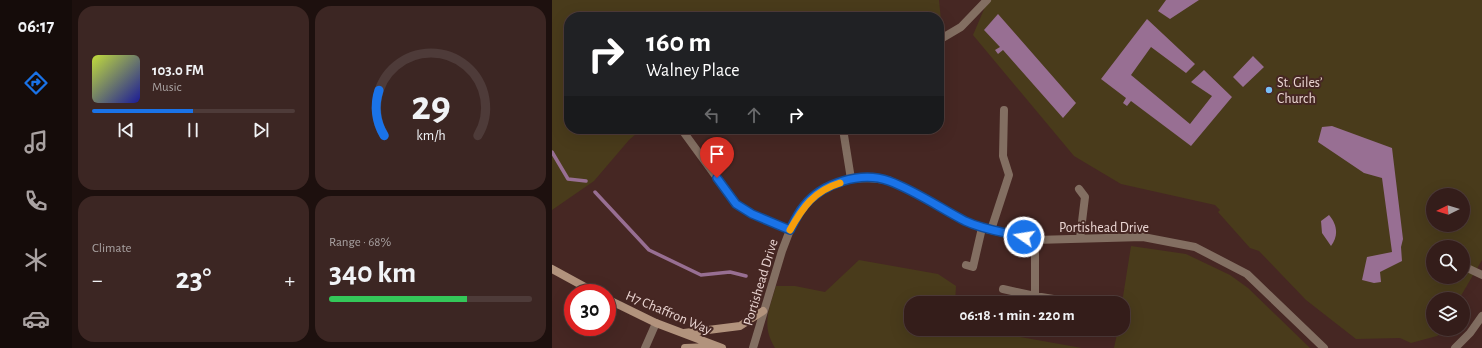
<!DOCTYPE html>
<html lang="en">
<head>
<meta charset="utf-8">
<style>
  body { margin:0; font-family:"Alegreya Sans",sans-serif; background:#3c2623; color:#f1f3f6; height:100vh; display:flex; flex-direction:column; font-size:15px; white-space:nowrap }
  * { box-sizing:border-box; margin:0 }
  p { font-size:13px; color:#a9a2a2 }
  .icon { flex:none; width:22px; height:22px; fill:none; stroke:currentColor; stroke-width:2; stroke-linecap:round; stroke-linejoin:round }
  .map { position:relative; flex:1; overflow:hidden }
  .side { display:flex; flex-direction:column; gap:6px; padding:6px; background:#1d100e; width:480px }
  .side>* { flex:none }
  .top-card { position:absolute; left:12px; top:12px; width:380px; height:122px; border-radius:16px; box-shadow:0 4px 16px #0002,0 0 0 1px #4e3b39; background:#202124; color:#fff; overflow:hidden }
  .needle { width:26px; rotate:265deg }
  .controls { position:absolute; left:874px; top:188px; display:grid; gap:8px }
  .controls a { display:grid; place-items:center; width:44px; height:44px; border-radius:50%; background:#341d1a; box-shadow:0 4px 16px #0002,0 0 0 1px #4e3b39; font-size:20px }
  .speed { position:absolute; left:12px; top:284px; display:flex; gap:8px; font-size:20px; font-weight:700; text-align:center }
  .speed>* { display:grid; place-content:center; width:52px; height:52px; border-radius:50%; background:#341d1a; box-shadow:0 4px 16px #0002,0 0 0 1px #4e3b39; line-height:1 }
  .speed .limit { border:6px solid #d22; background:#fff; color:#111 }
  .pin { position:absolute; display:grid; place-items:center; width:34px; height:34px; color:#fff; margin:-41px -17px; border-radius:50% 50% 50% 0; rotate:-45deg; box-shadow:0 0 4px #0007 }
  .pin .icon { rotate:45deg }
  .me { position:absolute; width:44px; margin:-22px; rotate:283deg; stroke-linejoin:round; filter:drop-shadow(0 0 3px #0008) }
  .turn { display:flex; align-items:center; gap:14px; height:84px; padding:0 16px; font-size:18px }
  .turn .icon { width:52px; height:52px; stroke-width:2.5 }
  .turn b { display:block; font-size:28px; line-height:34px }
  .lanes { display:flex; align-items:center; height:38px; padding:0 16px; background:#0003; justify-content:center; gap:20px; direction:ltr }
  .lanes .off { opacity:.35 }
  .big { font-size:30px; font-weight:700; line-height:1.1 }
  .side .tile { flex:1; display:flex; flex-direction:column; justify-content:center; gap:6px; min-width:0; padding:0 14px; border-radius:16px; background:#3c2623 }
  .side .dial { align-items:center; gap:0 }
  .dial svg { height:104px; overflow:visible; fill:none; stroke:#4e3b39; stroke-width:7; stroke-linecap:round; text-anchor:middle }
  .dial text { fill:#f1f3f6; stroke:none }
  .song { display:flex; align-items:center; gap:12px }
  .cover { width:48px; height:48px; border-radius:6px; background:linear-gradient(135deg,hsl(70 70% 55%),hsl(240 70% 35%)) }
  .played { height:4px; border-radius:2px; background:linear-gradient(90deg,#1a73e8 50%,#4e3b39 50%) }
  .keys { display:flex; justify-content:space-around; direction:ltr }
  .heat { display:flex; justify-content:space-between; align-items:center; font-size:22px; direction:ltr }
  .charge { height:6px; border-radius:3px; background:linear-gradient(90deg,#34c759 68%,#4e3b39 0) }
  .side .tiles { flex:1; display:grid; gap:6px; grid-template-columns:repeat(2,1fr) }
  .trip { position:absolute; left:352px; top:296px; width:226px; height:40px; border-radius:16px; background:#341d1a; box-shadow:0 4px 16px #0002,0 0 0 1px #4e3b39; font-weight:700; line-height:40px; text-align:center }
  main { display:flex; flex:1; min-height:0 }
  .tab-bar { display:flex; flex-direction:column; width:72px; justify-content:space-around; align-items:center; background:#150c0a; color:#a9a2a2 }
  .tab-bar .icon { width:28px; height:28px }
  .tab-bar .active { color:#1a73e8 }
  .tab-bar b { font-size:18px; color:#f1f3f6 }
  .map>svg:first-child { display:block }
</style>
</head>
<body>
<main>
<nav class="tab-bar">
<b>06:17</b>
<svg class="icon active" aria-label="directions" viewBox="0 0 24 24"><path d="M12 3l9 9-9 9-9-9zM9 14v-3h6M13 9l2 2-2 2"/></svg>
<svg class="icon" aria-label="music" viewBox="0 0 24 24"><path d="M9 18V5l10-2v13"/><circle cx="6" cy="18" r="3"/><circle cx="16" cy="16" r="3"/></svg>
<svg class="icon" aria-label="phone" viewBox="0 0 24 24"><path d="M5 4h4l2 5-3 2q2 4 5 5l2-3 5 2v4C11 20 4 13 5 4z"/></svg>
<svg class="icon" aria-label="climate" viewBox="0 0 24 24"><path d="M12 3v18M4 7l16 10M4 17L20 7"/></svg>
<svg class="icon" aria-label="car" viewBox="0 0 24 24"><path d="M5 17H2v-5l4-1 3-4h7l3 4 3 1v5h-3M9 17h6M6 11h13"/><circle cx="7" cy="17" r="2"/><circle cx="17" cy="17" r="2"/></svg>
</nav>
<section class="side">
<div class="tiles">
<div class="tile">
<div class="song"><i class="cover"></i><div><b>103.0 FM</b><p>Music</p></div></div>
<div class="played"></div>
<div class="keys"><svg class="icon" aria-label="previous" viewBox="0 0 24 24"><path d="M18 5L8 12l10 7zM5 5v14"/></svg><svg class="icon" aria-label="pause" viewBox="0 0 24 24"><path d="M8 5v14M16 5v14"/></svg><svg class="icon" aria-label="next" viewBox="0 0 24 24"><path d="M6 5l10 7-10 7zM19 5v14"/></svg></div>
</div>
<div class="tile dial"><svg viewBox="0 0 100 80">
<path d="M14 69A42 42 0 1 1 86 69"/>
<path d="M14 69A42 42 0 0 1 10 34" stroke="#1a73e8"/>
<text x="50" y="56" font-size="32" font-weight="700">29</text>
<text x="50" y="72" font-size="11">km/h</text>
</svg></div>
<div class="tile"><p>Climate</p>
<div class="heat"><a>−</a><b class="big">23°</b><a>+</a></div>
</div>
<div class="tile"><p>Range · 68%</p><b class="big">340 km</b><div class="charge"></div></div>
</div>
</section>
<div class="map">
<svg width="930" height="348" viewBox="0 0 930 348">
  <rect width="100%" height="100%" fill="#462723"/>
  <path fill="#493b1b" fill-rule="evenodd" d="M 0,0 L 387,0 L 390,30 L 387,31 L 387,17 L 17,17 L 17,129 L 90,129 L 77,140 L 42,181 L 0,210 Z
    M 436,0 L 930,0 L 930,260 L 907,299 L 881,299 L 881,329 L 895,329 L 885,336 L 859,343 L 848,338 L 804,339 L 754,300 L 707,251 L 698,248 L 666,212 L 668,210 L 663,205 L 569,184 L 522,156 L 421,35 ZM 881,195 L 911,195 L 911,225 L 881,225 ZM 881,247 L 911,247 L 911,277 L 881,277 Z
    M 579,246 L 634,254 L 678,275 L 696,288 L 758,348 L 562,348 L 566,329 L 571,329 L 570,303 Z
    M 307,260 L 386,274 L 404,286 L 403,303 L 359,303 L 359,329 L 423,329 L 530,348 L 223,348 C 209,325 217,310 224,286 L 243,286 L 273,292 Z"/>
  <path fill="#986f93" d="M 614,0 L 647,0 L 618,19 L 606,11 Z
    M 446,14 L 524,103 L 511,118 L 451,50 L 446,54 L 443,50 L 448,47 L 432,30 Z
    M 595,19 L 643,64 L 634,73 L 599,47 L 579,75 L 638,124 L 660,96 L 639,82 L 652,70 L 680,97 L 639,146 L 579,101 L 575,106 L 571,103 L 574,98 L 549,79 Z
    M 701,56 L 712,67 L 691,87 L 681,77 Z
    M 780,126 L 840,148 L 851,239 L 849,247 L 850,261 L 828,272 L 829,282 L 822,283 L 810,280 L 815,257 L 840,252 L 830,178 L 812,173 L 766,142 L 770,127 Z
    M 777,215 C 785,224 787,236 779,246 L 770,233 L 769,221 Z"/>
  <g fill="none" stroke-linecap="round" stroke-linejoin="round">
    <path stroke="#986f93" stroke-width="3.5" d="M 0,152 L 16,179 L 34,181
      M 43,192 L 97,250 L 149,275 L 178,272 L 194,276"/>
    <path stroke="#836f62" stroke-width="8" d="M 387,40 L 409,27 L 435,0
      M 291,129 L 299,179
      M 130,130 L 184,204 L 200,214 L 238,230
      M 527,189 L 533,197 L 528,238
      M 439,230 L 457,175 L 451,156 L 452,110
      M 483,240 L 483,296 L 526,303
      M 414,265 L 421,267 L 430,228
      M 911,266 L 930,275
      M 451,289 L 483,296
      M 93,348 L 104,323
      M 201,348 L 230,251 L 238,230 L 252,205 L 274,187 L 299,179 L 315,178 L 336,180 L 354,188 L 413,221 L 430,228 L 483,240 L 591,237 L 643,247 L 695,274 L 772,348
      M 903,348 L 918,333 L 930,316"/>
    <path stroke="#b2937d" stroke-width="8" d="M 0,269 L 44,293
      M 55,299 L 104,323 L 170,348
      M 132,333 L 188,326 L 211,311
      M 133,348 L 159,347"/>
  </g>
  <g fill="none" stroke-linecap="round" stroke-linejoin="round">
    <defs>
      <path id="route" d="M 165,178 L 184,204 L 200,214 L 238,230 C 242,222 246,213 252,206 C 270,183 309,171 337,181 C 364,191 388,208 413,221 C 432,230 452,232 472,237"/>
    </defs>
    <use href="#route" stroke="#114b97" stroke-width="10"/>
    <use href="#route" stroke="#1a73e8" stroke-width="7"/>
    <path stroke="#f59e0b" stroke-width="7" d="M 238,230 C 251,207 262,191 288,183"/>
  </g>
  <circle fill="#78bff7" stroke="#462723" stroke-width="1.5" cx="717" cy="90" r="4"/>
  <g text-anchor="middle" stroke-width="4" stroke-linejoin="round" paint-order="stroke">
    <g font-size="14" fill="#ebd6d3" stroke="#462723" text-anchor="start">
      <text x="725" y="87">St. Giles’<tspan x="725" dy="16">Church</tspan></text>
    </g>
    <g font-size="14" fill="#ebd6d3" stroke="#462723">
      <text x="552" y="232">Portishead Drive</text>
      <text transform="translate(208 282) rotate(-73)" y="5">Portishead Drive</text>
      <text transform="translate(117 312) rotate(23)" y="5">H7 Chaffron Way</text>
    </g>
  </g>
</svg>
<div class="controls">
<a><svg class="needle" viewBox="-14 -14 28 28"><path d="M0-13l5 13h-10z" fill="#e53935"/><path d="M0 13l5-13h-10z" fill="#a9a2a2"/></svg></a>
<a><svg class="icon" aria-label="search" viewBox="0 0 24 24"><circle cx="10" cy="10" r="6"/><path d="M15 15l6 6"/></svg></a>
<a><svg class="icon" aria-label="layers" viewBox="0 0 24 24"><path d="M12 4l9 5-9 5-9-5zM3 14l9 5 9-5"/></svg></a>
</div>
<div class="speed"><div class="limit">30</div></div>
<div class="pin" style="left:165px;top:178px;background:#d93025"><svg class="icon" aria-label="arrive" viewBox="0 0 24 24"><path d="M6 21V4h12l-3 4 3 4H6"/></svg></div>
<svg class="me" style="left:472px;top:237px" viewBox="-20 -20 40 40"><circle r="17" fill="#1a73e8" stroke="#fff" stroke-width="3"/><path d="M0-11L8 9 0 5-8 9z" fill="#fff"/></svg>
<div class="trip">06:18 · 1 min · 220 m</div>
<div class="top-card">
<div class="turn"><svg class="icon" aria-label="right" viewBox="0 0 24 24"><path d="M7 20v-9h11M14 6l5 5-5 5"/></svg><div><b>160 m</b>Walney Place</div></div>
<div class="lanes"><svg class="icon off" aria-label="left" viewBox="0 0 24 24"><path d="M17 20v-9H6M10 6l-5 5 5 5"/></svg><svg class="icon off" aria-label="ahead" viewBox="0 0 24 24"><path d="M12 20V5M6 11l6-6 6 6"/></svg><svg class="icon" aria-label="right" viewBox="0 0 24 24"><path d="M7 20v-9h11M14 6l5 5-5 5"/></svg></div>
</div>
</div>
</main>
</body>
</html>
